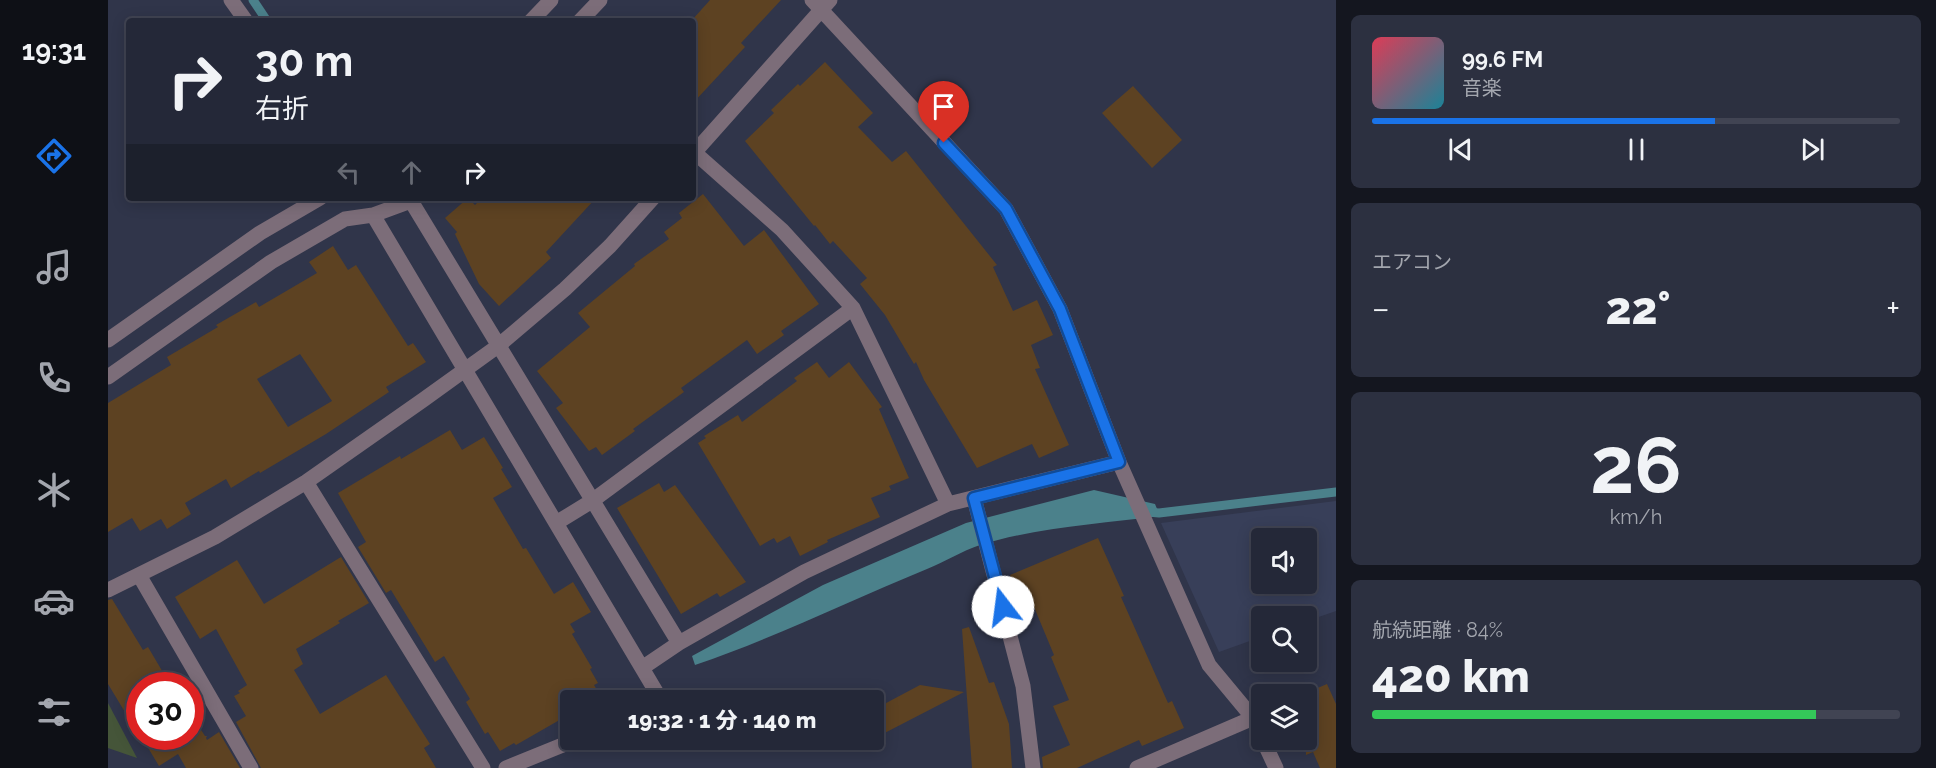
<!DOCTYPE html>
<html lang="ja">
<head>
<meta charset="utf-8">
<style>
  body { margin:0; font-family:Raleway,"Noto Sans JP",sans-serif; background:#2c3040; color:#f1f3f6; height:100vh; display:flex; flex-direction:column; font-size:22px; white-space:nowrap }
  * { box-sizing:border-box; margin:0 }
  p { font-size:20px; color:#a3a6ae }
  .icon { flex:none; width:33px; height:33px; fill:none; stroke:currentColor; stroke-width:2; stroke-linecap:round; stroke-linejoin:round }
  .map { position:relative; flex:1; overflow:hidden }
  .details { display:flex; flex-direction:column; gap:15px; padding:15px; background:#14161f; width:600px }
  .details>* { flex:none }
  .guide { position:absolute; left:18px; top:18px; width:570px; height:183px; border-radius:6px; box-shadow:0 3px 15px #0003,0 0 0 2px #414453; background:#242838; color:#f1f3f6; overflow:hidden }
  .tools { position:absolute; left:1143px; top:528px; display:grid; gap:12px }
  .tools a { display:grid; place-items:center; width:66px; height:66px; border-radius:6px; background:#242838; box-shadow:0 3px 15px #0003,0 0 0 2px #414453; font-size:30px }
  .speed { position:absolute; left:18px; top:672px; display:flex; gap:12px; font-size:30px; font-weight:700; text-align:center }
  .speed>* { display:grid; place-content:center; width:78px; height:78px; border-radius:50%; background:#242838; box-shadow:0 3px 15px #0003,0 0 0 2px #414453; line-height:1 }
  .speed .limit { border:9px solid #d22; background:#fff; color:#111 }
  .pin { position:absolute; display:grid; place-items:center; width:51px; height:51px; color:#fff; margin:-62px -26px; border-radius:50% 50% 50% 0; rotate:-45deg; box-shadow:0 0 6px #0007 }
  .pin .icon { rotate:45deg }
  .me { position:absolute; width:66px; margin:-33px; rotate:345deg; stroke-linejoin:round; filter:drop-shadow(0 0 4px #0008) }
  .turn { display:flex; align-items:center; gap:21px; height:126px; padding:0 30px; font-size:27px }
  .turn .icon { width:78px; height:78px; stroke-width:2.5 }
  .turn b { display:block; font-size:42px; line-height:51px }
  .lanes { display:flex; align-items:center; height:57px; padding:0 30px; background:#0003; justify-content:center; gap:30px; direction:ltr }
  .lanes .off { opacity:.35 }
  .big { font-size:45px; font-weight:800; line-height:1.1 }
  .details .tile { flex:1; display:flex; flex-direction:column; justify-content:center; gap:9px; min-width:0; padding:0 21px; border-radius:9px; background:#2c3040 }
  .details .dial { align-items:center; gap:0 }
  .dial b { font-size:78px; line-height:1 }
  .song { display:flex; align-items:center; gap:18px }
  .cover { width:72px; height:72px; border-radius:9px; background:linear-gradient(135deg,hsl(350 70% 55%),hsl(190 70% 35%)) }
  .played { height:6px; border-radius:3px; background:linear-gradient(90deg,#1a73e8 65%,#414453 65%) }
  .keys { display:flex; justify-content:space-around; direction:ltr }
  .heat { display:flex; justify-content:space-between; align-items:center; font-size:33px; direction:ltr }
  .charge { height:9px; border-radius:4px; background:linear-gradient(90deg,#34c759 84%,#414453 0) }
  .trip { position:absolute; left:452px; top:690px; width:324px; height:60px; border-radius:6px; background:#242838; box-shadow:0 3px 15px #0003,0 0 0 2px #414453; font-weight:800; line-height:60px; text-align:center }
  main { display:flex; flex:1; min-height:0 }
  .tabs { display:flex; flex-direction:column; width:108px; justify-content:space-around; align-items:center; background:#0e1016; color:#a3a6ae }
  .tabs .icon { width:42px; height:42px }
  .tabs .selected { color:#1a73e8 }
  .tabs b { font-size:27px; color:#f1f3f6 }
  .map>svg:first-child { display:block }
</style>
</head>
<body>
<main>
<nav class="tabs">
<b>19:31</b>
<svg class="icon selected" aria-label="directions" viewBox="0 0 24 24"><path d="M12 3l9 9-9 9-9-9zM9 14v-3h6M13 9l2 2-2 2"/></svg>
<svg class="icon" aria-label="music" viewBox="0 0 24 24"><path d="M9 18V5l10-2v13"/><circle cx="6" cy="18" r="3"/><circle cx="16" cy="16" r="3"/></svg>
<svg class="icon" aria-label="phone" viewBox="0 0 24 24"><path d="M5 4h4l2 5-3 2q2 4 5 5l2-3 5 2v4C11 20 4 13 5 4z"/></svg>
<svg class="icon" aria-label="climate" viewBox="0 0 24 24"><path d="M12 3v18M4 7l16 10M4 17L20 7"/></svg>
<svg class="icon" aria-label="car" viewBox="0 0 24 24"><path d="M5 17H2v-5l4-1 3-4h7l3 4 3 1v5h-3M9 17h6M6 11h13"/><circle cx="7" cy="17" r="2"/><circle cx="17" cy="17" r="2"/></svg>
<svg class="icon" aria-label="filters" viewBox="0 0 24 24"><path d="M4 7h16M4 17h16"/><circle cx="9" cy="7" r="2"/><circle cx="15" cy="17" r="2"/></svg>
</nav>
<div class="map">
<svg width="1228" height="768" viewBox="0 0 1228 768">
  <rect width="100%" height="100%" fill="#30354a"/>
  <path fill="#383f59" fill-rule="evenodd" d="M 1228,501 L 1228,611 L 1199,621 L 1198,616 L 1154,616 L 1153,637 L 1111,652 L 1053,523 ZM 1154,538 L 1198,538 L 1198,584 L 1154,584 Z"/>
  <path fill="#455539" d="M 0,703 L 29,758 L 0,748 Z"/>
  <path fill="#4b818b" d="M 986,490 L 1047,504 L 1052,516 C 992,524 930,527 872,545 C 854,551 836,562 819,569 C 741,601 666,638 587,665 L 584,656 L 715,585 L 858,523 Z"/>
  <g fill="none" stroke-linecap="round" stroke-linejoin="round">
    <path stroke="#4b818b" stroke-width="9" d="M 145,0 L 159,21
      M 1040,512 L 1051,513 L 1228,492"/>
  </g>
  <path fill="#5d4222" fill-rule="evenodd" d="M 602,0 L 673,0 L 633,43 L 637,47 L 585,103 L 585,19 Z
    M 717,62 L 765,113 L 750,127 L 784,162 L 798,151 L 889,265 L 885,267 L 905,311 L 929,300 L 945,335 L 923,345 L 932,368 L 927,369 L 961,445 L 931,458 L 924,444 L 869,468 L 816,380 L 808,362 L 806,364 L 777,315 L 752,284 L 759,278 L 725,241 L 722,244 L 707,225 L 706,226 L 637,141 L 666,113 L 663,110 L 690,84 L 692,86 Z
    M 1025,86 L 1074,140 L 1044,168 L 994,113 Z
    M 595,194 L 636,246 L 656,230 L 711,304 L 673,331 L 676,335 L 649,354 L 639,340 L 573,388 L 576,392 L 525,429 L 527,431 L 494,455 L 488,447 L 481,451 L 448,408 L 455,403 L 429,371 L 482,327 L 470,313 L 527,266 L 526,264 L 561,239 L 556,232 L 574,218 L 571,213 Z
    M 360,198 L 367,205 L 374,198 L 488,198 L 438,252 L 443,258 L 391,306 L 371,284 L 347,234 L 349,232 L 337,218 Z
    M 225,246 L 240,270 L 248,265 L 300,346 L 305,343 L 318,362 L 278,387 L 281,392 L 218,434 L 152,473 L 151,471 L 123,488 L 118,479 L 77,503 L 83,514 L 59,529 L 53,519 L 32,531 L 24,518 L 0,532 L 0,403 L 63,365 L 59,357 L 110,327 L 108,325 L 148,302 L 151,307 L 209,273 L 201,262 ZM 192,354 L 224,401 L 180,427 L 149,379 Z
    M 709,362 L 721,378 L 741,362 L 774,407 L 771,409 L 801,478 L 781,486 L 783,490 L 763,498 L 772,517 L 719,540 L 720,542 L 692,556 L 682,536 L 669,543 L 666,538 L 652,546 L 590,443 L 598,438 L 596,436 L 630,415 L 634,422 L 689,381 L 686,378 Z
    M 342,430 L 354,450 L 376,437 L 395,468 L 393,469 L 404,487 L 385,498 L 415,549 L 418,548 L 446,594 L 465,582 L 483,612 L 462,624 L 467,632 L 464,634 L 484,668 L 482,669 L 490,683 L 486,685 L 495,700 L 462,700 L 462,714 L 408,745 L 406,743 L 392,751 L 380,732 L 377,734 L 358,702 L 362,699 L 336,656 L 327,662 L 283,590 L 278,593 L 250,547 L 258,542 L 230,493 L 292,456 L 293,459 Z
    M 551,483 L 556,492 L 567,485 L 638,582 L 612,597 L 609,593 L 573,614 L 509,508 Z
    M 990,538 L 1016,596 L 1013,597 L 1060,703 L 1064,701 L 1076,728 L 1034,746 L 1031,740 L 969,768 L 935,768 L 934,757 L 962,745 L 945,706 L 961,700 L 943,657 L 946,655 L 921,595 L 912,599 L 902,575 Z
    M 233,557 L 261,603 L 230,621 L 232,623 L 188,649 L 195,664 L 186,670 L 212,714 L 278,675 L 322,744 L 316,748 L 328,768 L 153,768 L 128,722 L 138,716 L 126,696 L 132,693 L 130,691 L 139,685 L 108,629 L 92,639 L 67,597 L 129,560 L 156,604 Z
    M 4,599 L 35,650 L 40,647 L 63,686 L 32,686 L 32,737 L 0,684 L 0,600 Z
    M 861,627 L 881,683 L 886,682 L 901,724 L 904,768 L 864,768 L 854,629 Z
    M 1219,684 L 1228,704 L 1228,768 L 1212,768 L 1205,752 L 1198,755 L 1198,693 Z
    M 812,685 L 856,692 L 765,739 L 765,710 Z
    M 82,713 L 97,736 L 99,736 L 98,738 L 99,740 L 111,732 L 132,768 L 78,768 L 70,754 L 51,766 L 33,736 L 82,736 Z"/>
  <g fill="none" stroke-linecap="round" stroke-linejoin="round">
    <path stroke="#7c6d79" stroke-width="15" d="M 123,0 L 138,21
      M 423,21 L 443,0
      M 472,21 L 492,0
      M 586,152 L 674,230 L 745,308 L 840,504
      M 585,154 L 722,0
      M 303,201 L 571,643
      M 265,215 L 553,700
      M 0,340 L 152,233 L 212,198
      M 0,377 L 163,262 L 237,219 L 265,215 L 303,201 L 305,198
      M 1011,462 L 1101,665 L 1145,718 L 1154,737
      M 198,482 L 375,768
      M 866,498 L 915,686 L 925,768
      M 448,523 L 484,501 L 745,308
      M 31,575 L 143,768
      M 0,590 L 107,537 L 198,482 L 315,400 L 390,346 L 457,289 L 502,246 L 545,198
      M 534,668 L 571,643 L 696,572 L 840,504 L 1011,462 L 952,309 L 898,209 L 704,0
      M 1155,740 L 1168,768
      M 398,768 L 467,740
      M 1029,768 L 1145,718"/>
  </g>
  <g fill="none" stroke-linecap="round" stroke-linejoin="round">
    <defs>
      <path id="route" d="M 836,143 L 898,209 L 952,309 L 1011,462 L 866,498 L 895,607"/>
    </defs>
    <use href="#route" stroke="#114b97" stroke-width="15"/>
    <use href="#route" stroke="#1a73e8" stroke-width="10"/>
  </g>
</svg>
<div class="tools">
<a><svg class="icon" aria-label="sound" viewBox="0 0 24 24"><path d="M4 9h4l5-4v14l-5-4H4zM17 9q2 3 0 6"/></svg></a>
<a><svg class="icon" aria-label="search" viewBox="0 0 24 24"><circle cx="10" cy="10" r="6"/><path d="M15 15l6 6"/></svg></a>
<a><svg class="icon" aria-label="layers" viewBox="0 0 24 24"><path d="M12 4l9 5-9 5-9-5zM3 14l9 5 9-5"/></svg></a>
</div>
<div class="speed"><div class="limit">30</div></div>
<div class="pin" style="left:836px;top:143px;background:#d93025"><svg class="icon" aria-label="arrive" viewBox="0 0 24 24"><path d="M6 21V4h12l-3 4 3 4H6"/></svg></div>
<svg class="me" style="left:895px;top:607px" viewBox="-20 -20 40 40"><circle r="19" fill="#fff"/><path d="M0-13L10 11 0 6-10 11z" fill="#1a73e8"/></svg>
<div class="trip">19:32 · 1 分 · 140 m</div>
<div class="guide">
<div class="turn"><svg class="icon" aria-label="right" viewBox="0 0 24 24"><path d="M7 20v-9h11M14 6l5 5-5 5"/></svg><div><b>30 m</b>右折</div></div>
<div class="lanes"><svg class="icon off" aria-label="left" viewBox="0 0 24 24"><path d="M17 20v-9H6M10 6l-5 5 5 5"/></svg><svg class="icon off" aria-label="ahead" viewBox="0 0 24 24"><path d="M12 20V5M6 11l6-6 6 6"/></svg><svg class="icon" aria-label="right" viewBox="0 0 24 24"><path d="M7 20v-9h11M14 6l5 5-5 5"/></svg></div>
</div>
</div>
<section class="details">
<div class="tile">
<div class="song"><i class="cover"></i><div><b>99.6 FM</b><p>音楽</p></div></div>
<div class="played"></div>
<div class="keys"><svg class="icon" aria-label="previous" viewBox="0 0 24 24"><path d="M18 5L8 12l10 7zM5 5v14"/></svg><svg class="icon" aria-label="pause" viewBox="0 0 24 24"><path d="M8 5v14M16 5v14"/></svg><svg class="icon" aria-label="next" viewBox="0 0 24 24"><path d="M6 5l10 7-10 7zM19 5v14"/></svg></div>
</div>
<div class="tile"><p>エアコン</p>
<div class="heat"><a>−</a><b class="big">22°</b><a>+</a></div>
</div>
<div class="tile dial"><b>26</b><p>km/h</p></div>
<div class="tile"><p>航続距離 · 84%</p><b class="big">420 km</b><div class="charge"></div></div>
</section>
</main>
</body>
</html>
